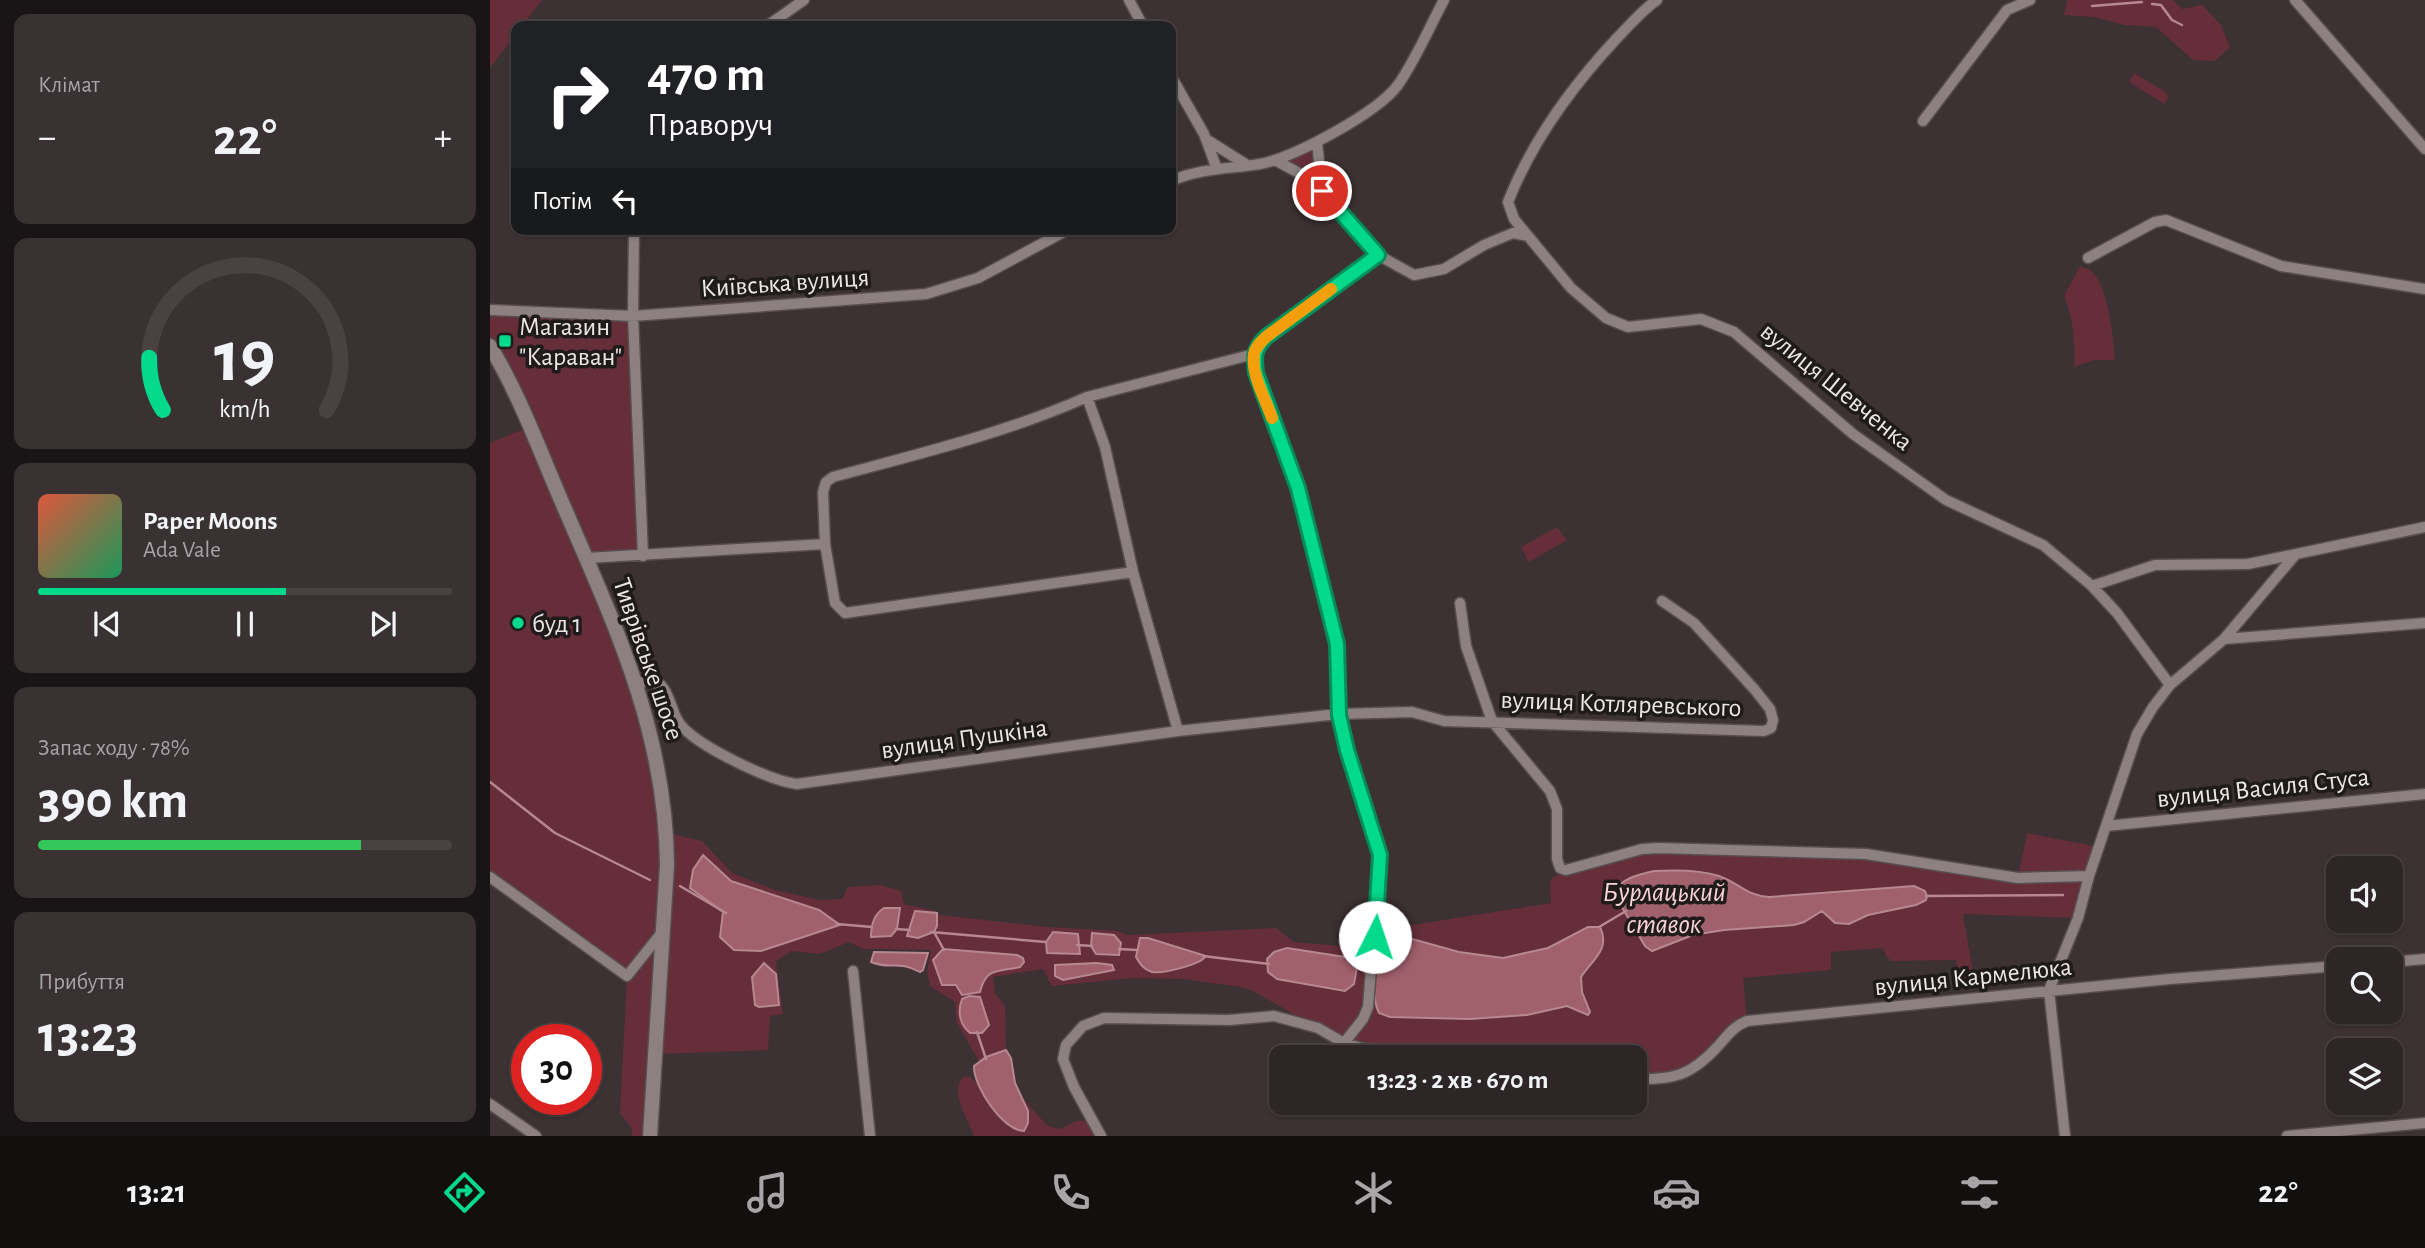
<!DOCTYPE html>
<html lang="uk">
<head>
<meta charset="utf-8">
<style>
  body { margin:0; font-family:"Alegreya Sans",sans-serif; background:#393132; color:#f1f3f6; height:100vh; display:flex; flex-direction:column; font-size:26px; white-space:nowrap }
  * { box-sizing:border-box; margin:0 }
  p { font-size:23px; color:#a7a5a7 }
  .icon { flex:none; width:38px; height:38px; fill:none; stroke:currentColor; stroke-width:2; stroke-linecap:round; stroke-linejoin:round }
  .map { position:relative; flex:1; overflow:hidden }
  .sheet { display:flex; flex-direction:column; gap:14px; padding:14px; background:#191415; width:490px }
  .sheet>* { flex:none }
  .top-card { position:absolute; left:21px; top:21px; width:665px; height:214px; border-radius:14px; box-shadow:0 2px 5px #0004,0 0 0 2px #484243; background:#202124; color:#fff; overflow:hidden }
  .controls { position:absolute; left:1836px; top:856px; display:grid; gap:14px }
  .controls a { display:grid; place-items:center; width:77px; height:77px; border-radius:14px; background:#2d2526; box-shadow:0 2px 5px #0004,0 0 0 2px #484243; font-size:35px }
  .speed { position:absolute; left:21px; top:1024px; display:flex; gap:14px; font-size:35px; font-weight:700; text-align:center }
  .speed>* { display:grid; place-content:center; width:91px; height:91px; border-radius:50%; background:#2d2526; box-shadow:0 2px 5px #0004,0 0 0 2px #484243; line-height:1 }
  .speed .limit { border:10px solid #d22; background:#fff; color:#111 }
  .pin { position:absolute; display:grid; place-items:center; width:60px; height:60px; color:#fff; margin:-30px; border:4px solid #fff; border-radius:50%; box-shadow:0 2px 7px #0007 }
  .me { position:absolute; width:77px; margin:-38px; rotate:4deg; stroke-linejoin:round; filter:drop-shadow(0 0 5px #0008) }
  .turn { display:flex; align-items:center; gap:24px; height:147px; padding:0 21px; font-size:32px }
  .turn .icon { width:91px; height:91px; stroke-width:2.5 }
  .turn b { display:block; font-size:49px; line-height:60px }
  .then { display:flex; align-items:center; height:66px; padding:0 21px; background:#0003; gap:14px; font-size:26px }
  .big { font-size:52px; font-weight:600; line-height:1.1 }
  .sheet .tile { flex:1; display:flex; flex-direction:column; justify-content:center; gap:10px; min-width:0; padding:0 24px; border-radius:14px; background:#393132 }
  .sheet .dial { align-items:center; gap:0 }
  .dial svg { height:182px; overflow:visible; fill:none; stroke:#484243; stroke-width:7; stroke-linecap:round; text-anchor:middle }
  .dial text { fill:#f1f3f6; stroke:none }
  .song { display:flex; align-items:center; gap:21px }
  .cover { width:84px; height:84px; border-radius:10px; background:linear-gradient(135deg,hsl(10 70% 55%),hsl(150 70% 35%)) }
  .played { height:7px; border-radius:4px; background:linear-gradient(90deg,#03d98b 60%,#484243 60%) }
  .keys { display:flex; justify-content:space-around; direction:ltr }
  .heat { display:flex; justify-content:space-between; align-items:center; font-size:38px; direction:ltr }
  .charge { height:10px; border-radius:5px; background:linear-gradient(90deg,#34c759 78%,#484243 0) }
  .trip { position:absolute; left:779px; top:1045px; width:378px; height:70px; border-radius:14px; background:#2d2526; box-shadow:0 2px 5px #0004,0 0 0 2px #484243; font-weight:600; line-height:70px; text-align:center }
  .menu { display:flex; height:112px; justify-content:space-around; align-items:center; background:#120f0f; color:#a7a5a7 }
  .menu .icon { width:49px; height:49px }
  .menu .active { color:#03d98b }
  .menu b { font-size:32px; color:#f1f3f6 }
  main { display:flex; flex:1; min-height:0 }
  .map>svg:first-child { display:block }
</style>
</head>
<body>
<main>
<section class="sheet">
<div class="tile"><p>Клімат</p>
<div class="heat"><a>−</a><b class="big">22°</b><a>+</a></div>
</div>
<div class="tile dial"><svg viewBox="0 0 100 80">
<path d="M14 69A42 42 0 1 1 86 69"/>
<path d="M14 69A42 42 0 0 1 8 46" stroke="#03d98b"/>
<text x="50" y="56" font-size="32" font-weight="700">19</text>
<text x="50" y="72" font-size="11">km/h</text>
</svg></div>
<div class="tile">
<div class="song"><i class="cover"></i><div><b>Paper Moons</b><p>Ada Vale</p></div></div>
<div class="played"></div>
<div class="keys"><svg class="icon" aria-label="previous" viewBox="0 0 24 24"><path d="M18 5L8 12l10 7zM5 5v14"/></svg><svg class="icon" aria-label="pause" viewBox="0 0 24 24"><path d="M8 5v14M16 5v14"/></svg><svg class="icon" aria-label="next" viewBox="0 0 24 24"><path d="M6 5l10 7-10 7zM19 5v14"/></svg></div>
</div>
<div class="tile"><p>Запас ходу · 78%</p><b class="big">390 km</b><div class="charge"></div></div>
<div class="tile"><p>Прибуття</p><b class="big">13:23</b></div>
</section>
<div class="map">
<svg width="1935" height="1136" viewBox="0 0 1935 1136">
  <rect width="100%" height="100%" fill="#3c3133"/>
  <path fill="#652e39" d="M 0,0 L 52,0 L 32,26 L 26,26 L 26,34 L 0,68 Z
    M 1577,0 L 1683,0 L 1692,9 L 1712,5 L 1731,25 L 1740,47 L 1725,61 L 1703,60 L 1666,27 L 1634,25 L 1604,17 L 1574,15 Z
    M 1644,73 L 1674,91 L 1679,97 L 1674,104 L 1639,82 Z
    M 827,142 L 832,191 L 785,160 Z
    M 1590,266 C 1593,268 1597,268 1600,270 C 1619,285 1623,338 1625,360 L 1604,360 L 1584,367 C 1585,342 1584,320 1574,296 Z
    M 0,310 L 143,316 L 153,556 L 97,558 L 147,683 L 177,833 L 212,841 L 242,873 L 285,890 L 330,900 L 352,899 L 358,887 L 391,885 L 411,891 L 414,904 L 446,911 L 450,915 L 558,927 L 627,931 L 638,935 L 786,928 L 804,942 L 876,948 L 883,931 L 1061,903 L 1060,883 L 1062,878 L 1076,870 L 1152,849 L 1376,854 L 1528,877 L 1537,833 L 1609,847 L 1588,918 L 1473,914 L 1483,972 L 1482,980 L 1478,983 L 1471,981 L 1466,960 L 1401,961 L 1396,956 L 1393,948 L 1341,952 L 1341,970 L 1253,978 L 1257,1021 L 1203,1069 L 1145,1079 L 1144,1057 L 945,1057 L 871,1048 L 828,1028 L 763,991 L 751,987 L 693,979 L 642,978 L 562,986 L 553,969 L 503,977 L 505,993 L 515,1005 L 516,1050 L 489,1061 L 467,1023 L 465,1002 L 440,986 L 437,972 L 441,950 L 373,949 L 359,942 L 330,954 L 302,951 L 286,961 L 293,1014 L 280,1016 L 278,1050 L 165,1054 L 160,1136 L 142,1136 L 142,1129 L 130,1113 L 137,976 L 0,878 L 0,443 L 39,427 L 0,346 Z
    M 1067,527 L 1077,540 L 1039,562 L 1031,547 Z
    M 480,1076 L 522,1123 L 537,1107 L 530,1095 L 553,1121 L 558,1126 L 570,1129 C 592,1117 594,1116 611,1136 L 484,1136 C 478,1119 460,1094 472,1078 Z"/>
  <path fill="#a0606c" stroke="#b78891" stroke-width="2" d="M 213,855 L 241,881 L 329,910 L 350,925 L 271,951 L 244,950 L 230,937 L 233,912 L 200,888 L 203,870 Z
    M 1164,871 C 1183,870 1211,870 1229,876 C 1249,883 1255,895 1279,897 L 1424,886 L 1435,891 L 1437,896 L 1436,900 L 1426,905 L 1378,915 L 1359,924 L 1345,923 L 1332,911 L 1314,922 L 1304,925 L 1234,930 L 1203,935 L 1162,951 L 1155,946 L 1124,894 C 1128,879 1150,874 1164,871 Z
    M 394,908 L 410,908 L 407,929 L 401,936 L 381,937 C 381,926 384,914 394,908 Z
    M 425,911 L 447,913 L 447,926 L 444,932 L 428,938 L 417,936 Z
    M 1098,927 L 1110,927 C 1121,949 1102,960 1091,977 L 1092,992 L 1100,1012 L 1098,1015 L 1077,1006 L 1037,1015 L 980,1019 L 900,1017 L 889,1013 C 882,1000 882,960 890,947 C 894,941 902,938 908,935 L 969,952 L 1013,958 L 1058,948 Z
    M 563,932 L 588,934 L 590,954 L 557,953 L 556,942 Z
    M 602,933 L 624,935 L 631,943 L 629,955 L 606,954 L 601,946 Z
    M 650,938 L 658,938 L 716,956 C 710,965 672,974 662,972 C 653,969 650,964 646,957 Z
    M 797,948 L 861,958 L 867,967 L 864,984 L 855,991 L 787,979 L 778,972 L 777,959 L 784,952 Z
    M 453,949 L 527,955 L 533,958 L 534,962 L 530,967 C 508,972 496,967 490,992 L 472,995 L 466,985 L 452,985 L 443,960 Z
    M 384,952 L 438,953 L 433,970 L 430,972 C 409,960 399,970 381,962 Z
    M 274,963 L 286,974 L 289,1005 L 269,1007 L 265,1005 L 262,977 Z
    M 607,963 L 622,965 L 624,970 L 573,980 L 565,976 L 565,965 Z
    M 479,996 L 490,997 L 499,1025 L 492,1033 L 480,1033 C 470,1025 467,1012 472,999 Z
    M 516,1050 L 521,1058 L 525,1083 L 538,1111 L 538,1123 L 534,1131 C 513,1131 483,1086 484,1066 L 496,1057 Z"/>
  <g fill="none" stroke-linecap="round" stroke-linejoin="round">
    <path stroke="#b78891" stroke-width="2.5" d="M 1662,4 L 1671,5 L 1682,20 L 1692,25
      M 1602,6 L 1652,2
      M 0,782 L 65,833 L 160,880
      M 190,886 L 236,913
      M 1436,896 L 1573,895
      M 347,924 L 382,927
      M 1109,927 L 1136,911
      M 406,929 L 420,930
      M 441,932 L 556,942
      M 444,932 L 454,950
      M 587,945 L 602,946
      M 629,949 L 647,950
      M 713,956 L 779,964
      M 487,1032 L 496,1059"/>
    <defs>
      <path id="minor" d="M 639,0 L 653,26
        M 1805,0 L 1935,149
        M 277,26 L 314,0
        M 681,76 L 714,134 L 727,169
        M 1433,121 L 1517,10 L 1540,0
        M 719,141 L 757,165
        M 827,142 L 832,191
        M 785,160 L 818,178 L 888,255 L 924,275 L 954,269 L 994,245 L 1023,233 L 1038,236 L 1081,288 L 1116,318 L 1138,327 L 1211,319 L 1244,332 L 1363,434 L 1456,500 L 1553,545 L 1602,586 L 1665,565 L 1758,564 L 1935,527
        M 681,181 C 710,168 739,169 770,164 C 805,157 887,113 908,85 C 926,59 939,28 954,0
        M 144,229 L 143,316 L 153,556
        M 1038,236 L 1024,219 L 1018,202 C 1042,141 1083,85 1128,37 C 1141,24 1152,10 1167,0
        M 1598,258 L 1665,222 L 1676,220 L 1791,266 L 1935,289
        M 0,310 L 143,316 L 436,294 L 488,278 L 579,229
        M 764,354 L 766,373 L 808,488 L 847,644 L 848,714 L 857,750 L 890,855 L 878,1007 L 873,1019 L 854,1043
        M 597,397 L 615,447 L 643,572 L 688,731
        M 97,558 L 335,544
        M 643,572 L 355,613 L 345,603 L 335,544 L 333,492 L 336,482 L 343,477 C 428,454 516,433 597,397 L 764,354 L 767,346 L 776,336 L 888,255
        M 1602,586 L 1627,613 L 1680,685
        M 970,603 L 976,646 L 1002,721 L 1060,791 L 1067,809 L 1067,859 L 1070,868 L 1076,870 L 1152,849 L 1169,848 L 1376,854 L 1528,878 L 1599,876
        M 1734,639 L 1935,623
        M 147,683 L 158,681 L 171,685 C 181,696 181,712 190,724 C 207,746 280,781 307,784 L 688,731 L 848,714 L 922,712 L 954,721 L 1274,731 L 1281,728 L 1283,720 L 1280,709 L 1265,690 L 1204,623 L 1172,601
        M 1616,826 L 1935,794
        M 0,877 L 137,976 L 173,931
        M 1900,962 L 1935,959
        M 363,971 L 380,1136
        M 1144,1079 C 1183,1080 1201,1076 1228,1046 C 1237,1036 1244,1026 1257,1021 L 1680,979 L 1848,966
        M 0,1104 L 46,1136
        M 611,1136 L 584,1087 L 573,1059 L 576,1045 L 593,1026 L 614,1018 L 739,1020 L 784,1016 L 828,1028 L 854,1043 L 871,1048 L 945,1057
        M 1575,1136 L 1559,990 L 1588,918 L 1599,876 L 1647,734 L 1663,707 L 1680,685 L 1734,639 L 1805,555
        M 1797,1136 L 1935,1123"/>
      <path id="secondary" d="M 0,346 C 29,394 49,449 71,500 C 123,621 176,730 177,865 L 160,1136"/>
    </defs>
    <use href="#minor" stroke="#584e4f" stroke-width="13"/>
    <use href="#secondary" stroke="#584e4f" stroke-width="17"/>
    <use href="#minor" stroke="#8c8081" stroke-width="10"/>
    <use href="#secondary" stroke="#8c8081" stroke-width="14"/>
  </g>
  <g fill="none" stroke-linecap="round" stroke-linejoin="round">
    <defs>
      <path id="route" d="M 832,191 L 888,255 L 776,337 C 764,349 764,356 766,373 L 808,488 L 847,644 L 849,715 L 857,750 L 890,855 L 885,937"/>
    </defs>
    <use href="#route" stroke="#028d5a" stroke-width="18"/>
    <use href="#route" stroke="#03d98b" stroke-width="12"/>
    <path stroke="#f59e0b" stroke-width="12" d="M 782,418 C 776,400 761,375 764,354 C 765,347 771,342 776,337 L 841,289"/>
  </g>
  <g fill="#03d98b" stroke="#1f1b1b" stroke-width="2.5">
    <rect x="8" y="334" width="14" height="14" rx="3.5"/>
    <circle cx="28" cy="623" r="7"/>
  </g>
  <g text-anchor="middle" stroke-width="7" stroke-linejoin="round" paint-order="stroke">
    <g font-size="26" fill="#ede6e7" stroke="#1f1b1b">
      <text transform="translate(295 282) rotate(-4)" y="9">Київська вулиця</text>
      <text transform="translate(1347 386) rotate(39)" y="9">вулиця Шевченка</text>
      <text transform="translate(159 659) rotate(71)" y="9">Тиврівське шосе</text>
      <text transform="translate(1131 703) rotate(2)" y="9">вулиця Котляревського</text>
      <text transform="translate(474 738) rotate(-8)" y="9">вулиця Пушкіна</text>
      <text transform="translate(1773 787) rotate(-6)" y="9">вулиця Василя Стуса</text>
      <text transform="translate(1483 976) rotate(-6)" y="9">вулиця Кармелюка</text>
    </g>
    <g font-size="26" fill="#ede6e7" stroke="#1f1b1b" text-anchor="start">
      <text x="29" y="335">Магазин<tspan x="29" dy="30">"Караван"</tspan></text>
      <text x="42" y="632">буд 1</text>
    </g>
    <g font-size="28" font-style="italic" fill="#fad2d8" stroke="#1f1b1b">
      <text x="1174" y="901">Бурлацький<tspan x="1174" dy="32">ставок</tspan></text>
    </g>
  </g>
</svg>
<div class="controls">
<a><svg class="icon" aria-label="sound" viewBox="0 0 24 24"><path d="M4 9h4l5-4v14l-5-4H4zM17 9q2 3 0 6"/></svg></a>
<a><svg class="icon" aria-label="search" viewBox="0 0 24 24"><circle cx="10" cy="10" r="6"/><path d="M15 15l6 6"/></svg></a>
<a><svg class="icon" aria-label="layers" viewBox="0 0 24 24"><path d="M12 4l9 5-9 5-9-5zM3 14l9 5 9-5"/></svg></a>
</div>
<div class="speed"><div class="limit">30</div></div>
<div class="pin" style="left:832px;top:191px;background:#d93025"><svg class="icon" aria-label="arrive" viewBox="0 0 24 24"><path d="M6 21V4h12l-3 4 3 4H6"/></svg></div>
<svg class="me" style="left:885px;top:937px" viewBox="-20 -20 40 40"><circle r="19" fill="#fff"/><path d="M0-13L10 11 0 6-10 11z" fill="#03d98b"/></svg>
<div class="trip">13:23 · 2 хв · 670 m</div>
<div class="top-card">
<div class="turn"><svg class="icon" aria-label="right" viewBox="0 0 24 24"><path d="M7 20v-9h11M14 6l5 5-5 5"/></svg><div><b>470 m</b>Праворуч</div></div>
<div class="then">Потім<svg class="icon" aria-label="left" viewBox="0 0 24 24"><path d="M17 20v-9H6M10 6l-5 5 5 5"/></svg></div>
</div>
</div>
</main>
<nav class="menu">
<b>13:21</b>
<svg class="icon active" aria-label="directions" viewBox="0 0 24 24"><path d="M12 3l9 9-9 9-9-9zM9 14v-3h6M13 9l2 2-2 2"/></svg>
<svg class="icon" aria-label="music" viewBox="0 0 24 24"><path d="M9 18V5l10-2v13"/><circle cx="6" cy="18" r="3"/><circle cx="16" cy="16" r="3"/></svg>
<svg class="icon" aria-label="phone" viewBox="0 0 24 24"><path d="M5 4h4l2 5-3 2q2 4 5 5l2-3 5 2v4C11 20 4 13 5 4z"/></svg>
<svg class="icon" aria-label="climate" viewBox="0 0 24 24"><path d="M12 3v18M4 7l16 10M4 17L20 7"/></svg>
<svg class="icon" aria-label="car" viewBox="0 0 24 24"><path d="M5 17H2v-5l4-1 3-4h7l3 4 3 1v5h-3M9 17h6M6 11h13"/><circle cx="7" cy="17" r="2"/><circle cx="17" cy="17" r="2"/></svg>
<svg class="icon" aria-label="filters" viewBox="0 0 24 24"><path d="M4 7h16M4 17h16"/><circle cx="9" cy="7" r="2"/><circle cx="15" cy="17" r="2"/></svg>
<b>22°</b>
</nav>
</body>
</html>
